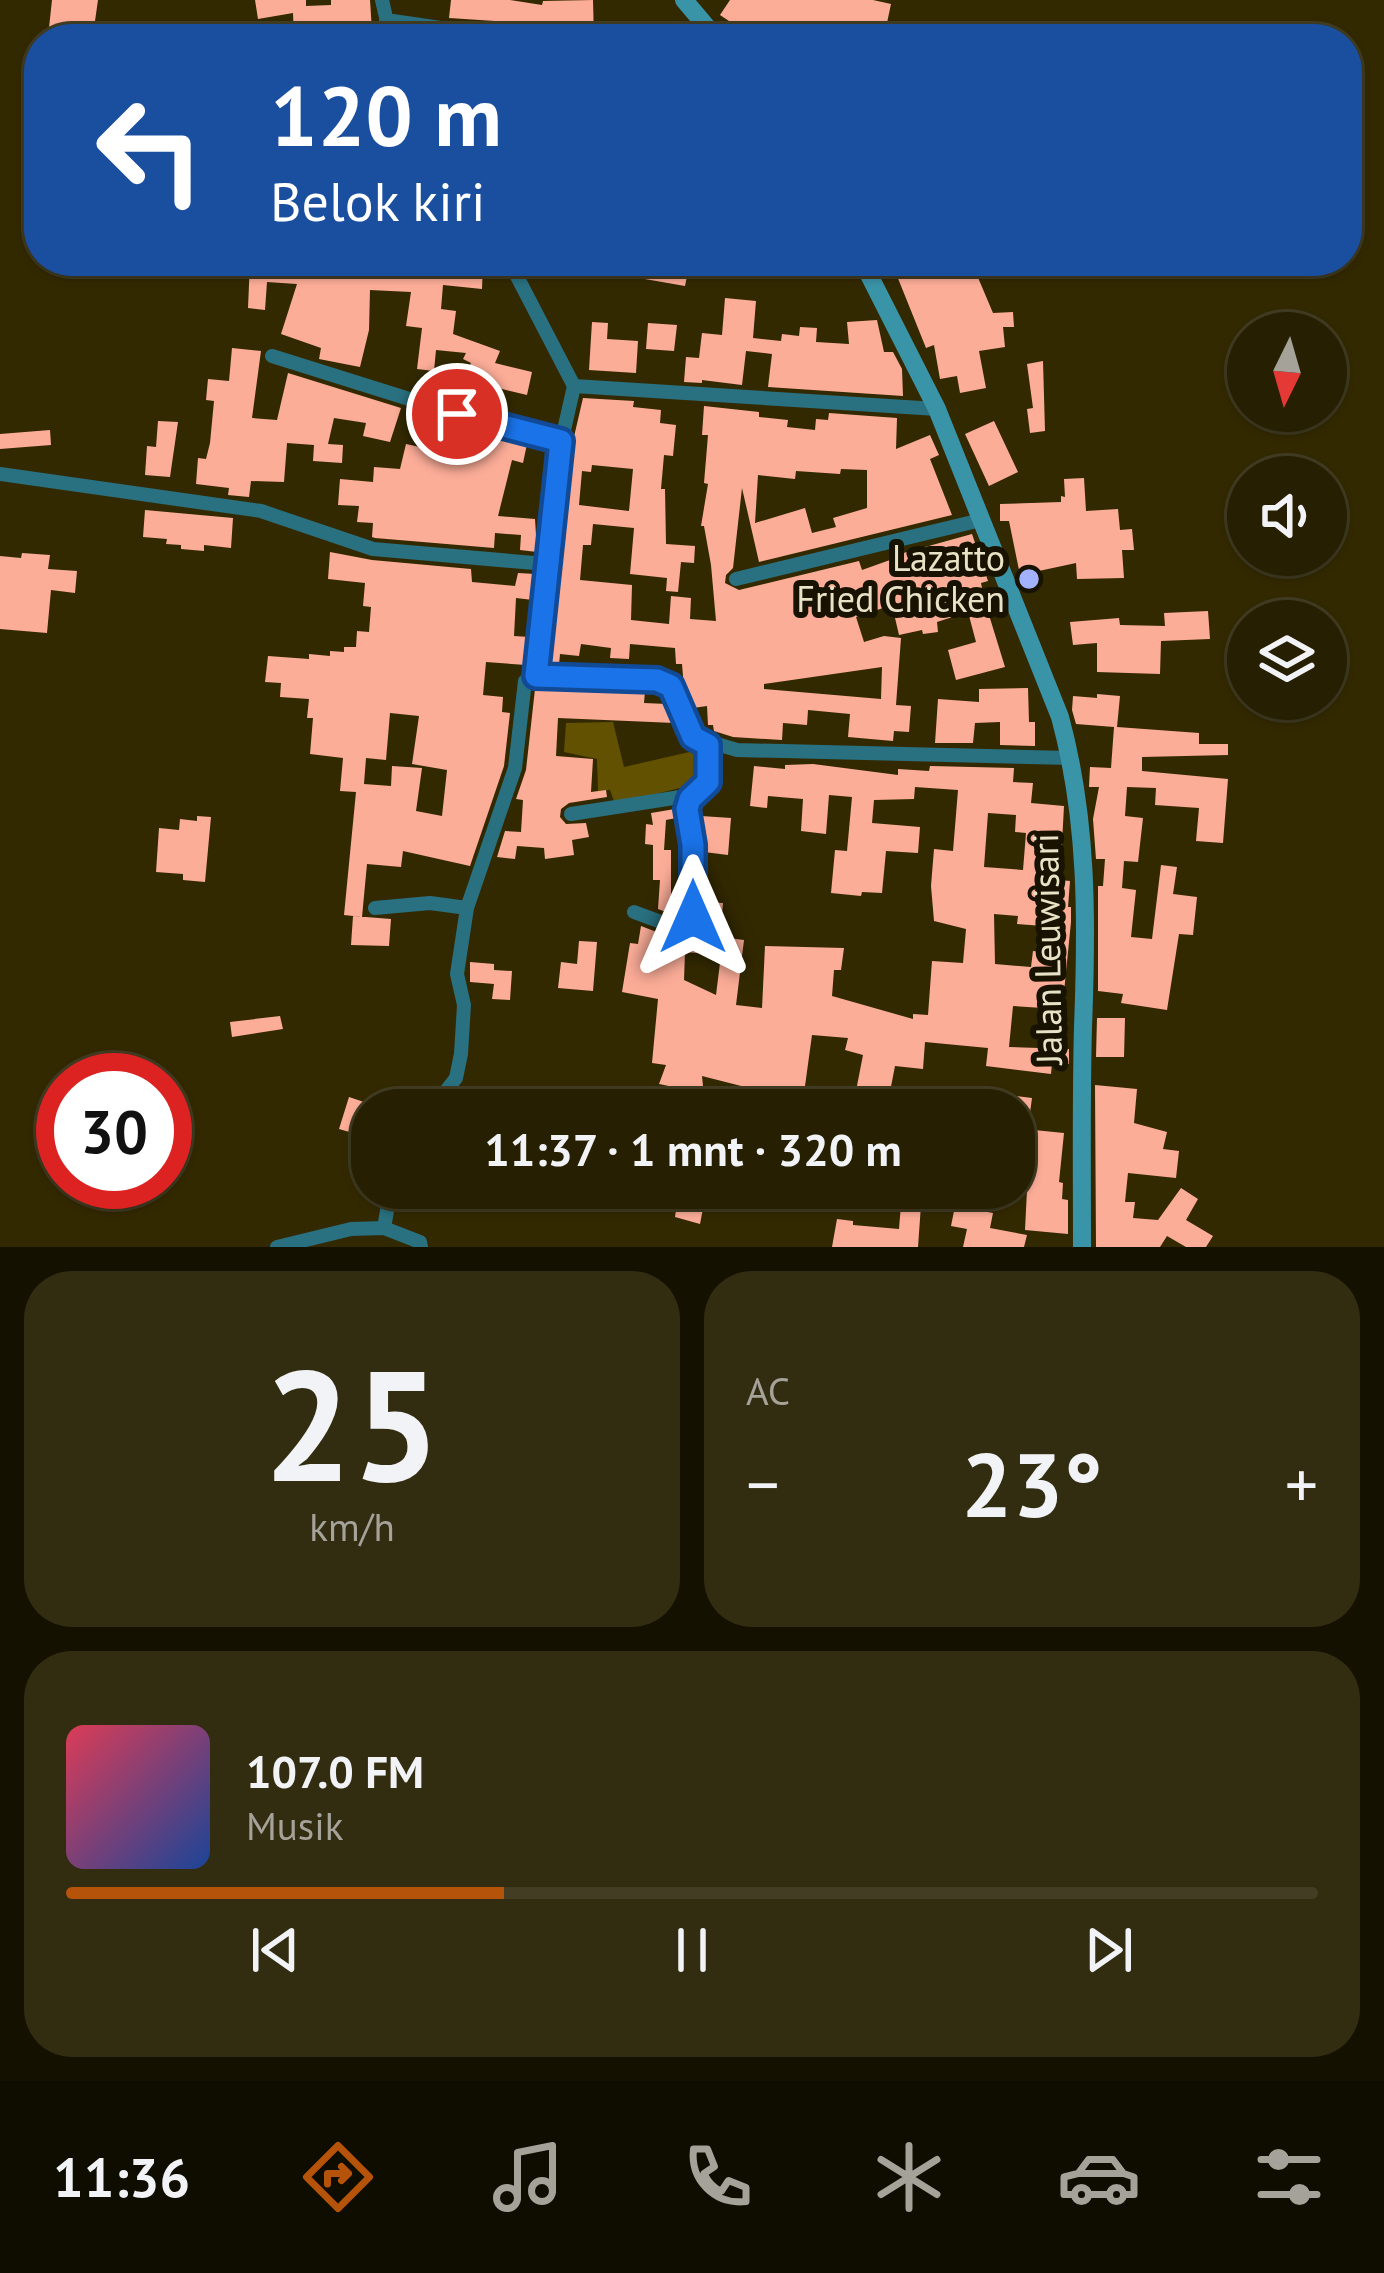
<!DOCTYPE html>
<html lang="id">
<head>
<meta charset="utf-8">
<style>
  body { margin:0; font-family:"PT Sans",sans-serif; background:#322c10; color:#f1f3f6; height:100vh; display:flex; flex-direction:column; font-size:45px; white-space:nowrap }
  * { box-sizing:border-box; margin:0 }
  p { font-size:39px; color:#a4a299 }
  .icon { flex:none; width:66px; height:66px; fill:none; stroke:currentColor; stroke-width:2; stroke-linecap:round; stroke-linejoin:round }
  .map { position:relative; height:1247px; overflow:hidden }
  .details { display:flex; flex-direction:column; gap:24px; padding:24px; background:#151101; flex:1 }
  .details>* { flex:none }
  .guide { position:absolute; left:24px; top:24px; width:1338px; height:252px; border-radius:48px; box-shadow:0 3px 9px #0004,0 0 0 3px #423d23; background:#1a4fa0; color:#fff; overflow:hidden }
  .needle { width:78px; rotate:185deg }
  .fabs { position:absolute; left:1227px; top:312px; display:grid; gap:24px }
  .fabs a { display:grid; place-items:center; width:120px; height:120px; border-radius:50%; background:#261f01; box-shadow:0 3px 9px #0004,0 0 0 3px #423d23; font-size:60px }
  .speed { position:absolute; left:36px; top:1053px; display:flex; gap:24px; font-size:60px; font-weight:700; text-align:center }
  .speed>* { display:grid; place-content:center; width:156px; height:156px; border-radius:50%; background:#261f01; box-shadow:0 3px 9px #0004,0 0 0 3px #423d23; line-height:1 }
  .speed .limit { border:18px solid #d22; background:#fff; color:#111 }
  .pin { position:absolute; display:grid; place-items:center; width:102px; height:102px; color:#fff; margin:-51px; border:6px solid #fff; border-radius:50%; box-shadow:0 3px 12px #0007 }
  .me { position:absolute; width:132px; margin:-66px; rotate:0deg; stroke-linejoin:round; filter:drop-shadow(0 0 9px #0008) }
  .turn { display:flex; align-items:center; gap:42px; height:252px; padding:0 48px; font-size:54px }
  .turn .icon { width:156px; height:156px; stroke-width:2.5 }
  .turn b { display:block; font-size:84px; line-height:102px }
  .big { font-size:90px; font-weight:700; line-height:1.1 }
  .details .tile { flex:1; display:flex; flex-direction:column; justify-content:center; gap:18px; min-width:0; padding:0 42px; border-radius:48px; background:#322c10 }
  .details .dial { align-items:center; gap:0 }
  .dial b { font-size:156px; line-height:1 }
  .song { display:flex; align-items:center; gap:36px }
  .cover { width:144px; height:144px; border-radius:18px; background:linear-gradient(135deg,hsl(350 70% 55%),hsl(220 70% 35%)) }
  .played { height:12px; border-radius:6px; background:linear-gradient(90deg,#b45309 35%,#423d23 35%) }
  .keys { display:flex; justify-content:space-around; direction:ltr }
  .heat { display:flex; justify-content:space-between; align-items:center; font-size:66px; direction:ltr }
  .details .tiles { flex:1; display:grid; gap:24px; grid-template-columns:1fr 1fr }
  .tile:last-child { grid-column:span 2 }
  .trip { position:absolute; left:351px; top:1089px; width:684px; height:120px; border-radius:48px; background:#261f01; box-shadow:0 3px 9px #0004,0 0 0 3px #423d23; font-weight:700; line-height:120px; text-align:center }
  .dock { display:flex; height:192px; justify-content:space-around; align-items:center; background:#0f0c00; color:#a4a299 }
  .dock .icon { width:84px; height:84px }
  .dock .active { color:#b45309 }
  .dock b { font-size:54px; color:#f1f3f6 }
  .map>svg:first-child { display:block }
</style>
</head>
<body>
<div class="map">
<svg width="1384" height="1247" viewBox="0 0 1384 1247">
  <rect width="100%" height="100%" fill="#332901"/>
  <path fill="#615100" d="M 613,722 L 624,767 L 698,750 L 703,754 L 700,783 L 615,804 L 610,790 L 598,791 L 597,759 L 564,752 L 566,723 Z"/>
  <path fill="#fcad98" fill-rule="evenodd" d="M 52,0 L 98,0 L 94,28 L 72,25 L 70,39 L 48,37 Z
    M 255,0 L 306,0 L 306,6 L 331,5 L 331,0 L 370,0 L 372,31 L 344,32 L 344,39 L 294,39 L 293,13 L 258,19 Z
    M 451,0 L 510,0 L 542,5 L 543,1 L 593,0 L 594,39 L 563,39 L 561,30 L 553,25 L 449,18 Z
    M 730,0 L 873,0 L 891,4 L 884,37 L 880,39 L 730,39 L 744,31 L 720,15 Z
    M 250,261 L 483,261 L 482,289 L 443,285 L 441,309 L 456,311 L 453,334 L 500,351 L 495,363 L 532,372 L 527,395 L 494,387 L 491,394 L 478,388 L 471,406 L 425,392 L 430,375 L 461,385 L 471,363 L 463,359 L 466,353 L 436,350 L 434,371 L 417,369 L 422,328 L 406,326 L 411,292 L 370,290 L 369,330 L 360,367 L 319,359 L 321,348 L 281,334 L 297,284 L 267,282 L 265,310 L 248,308 Z
    M 641,261 L 690,261 L 685,286 L 639,278 Z
    M 891,261 L 971,261 L 993,313 L 1013,312 L 1014,327 L 1003,327 L 1005,347 L 979,351 L 986,388 L 960,393 L 957,376 L 940,379 L 934,345 L 926,348 Z
    M 725,298 L 756,301 L 753,338 L 781,341 L 782,334 L 799,336 L 800,327 L 817,328 L 816,342 L 849,344 L 847,322 L 877,320 L 884,352 L 893,352 L 902,369 L 903,396 L 768,387 L 772,354 L 746,351 L 742,385 L 702,380 L 702,383 L 684,382 L 686,357 L 699,358 L 702,333 L 722,335 Z
    M 592,322 L 608,323 L 607,339 L 638,341 L 636,373 L 589,370 Z
    M 648,323 L 677,325 L 674,351 L 646,349 Z
    M 232,348 L 261,351 L 252,418 L 277,420 L 288,373 L 401,408 L 390,442 L 363,436 L 366,423 L 334,418 L 328,444 L 343,445 L 342,463 L 313,461 L 314,445 L 287,443 L 284,482 L 251,481 L 249,497 L 228,495 L 229,488 L 196,484 L 198,458 L 206,459 L 210,443 L 214,401 L 206,400 L 208,379 L 229,381 Z
    M 1043,361 L 1045,431 L 1030,433 L 1027,409 L 1033,408 L 1027,364 Z
    M 583,398 L 634,401 L 633,407 L 661,410 L 660,423 L 676,425 L 673,456 L 664,455 L 661,489 L 665,489 L 666,544 L 695,546 L 694,563 L 681,562 L 678,592 L 666,591 L 667,578 L 630,574 L 634,528 L 593,524 L 591,545 L 583,545 L 580,580 L 632,585 L 631,620 L 669,624 L 671,596 L 691,598 L 690,619 L 716,621 L 711,565 L 704,526 L 701,526 L 708,484 L 704,483 L 708,435 L 702,435 L 704,406 L 759,412 L 759,417 L 788,420 L 787,427 L 815,430 L 816,419 L 828,420 L 829,413 L 897,418 L 896,449 L 930,435 L 939,455 L 930,459 L 952,515 L 759,562 L 742,488 L 733,568 L 726,575 L 725,583 L 739,590 L 859,561 L 862,570 L 890,560 L 889,557 L 972,534 L 988,581 L 981,583 L 985,602 L 1005,667 L 956,680 L 948,650 L 976,642 L 968,612 L 937,622 L 938,632 L 923,634 L 922,630 L 899,635 L 892,605 L 856,617 L 864,642 L 884,636 L 901,638 L 896,705 L 911,706 L 909,732 L 894,731 L 893,741 L 848,737 L 850,714 L 808,710 L 807,725 L 783,723 L 782,740 L 733,737 L 714,731 L 713,725 L 708,725 L 707,706 L 693,708 L 684,688 L 682,664 L 676,664 L 675,648 L 630,644 L 629,659 L 610,658 L 611,648 L 581,644 L 579,656 L 560,654 L 559,665 L 548,665 L 570,454 ZM 592,465 L 633,469 L 629,511 L 579,505 L 582,471 L 591,472 ZM 841,469 L 867,470 L 867,508 L 833,518 L 836,527 L 812,533 L 805,508 L 755,523 L 758,475 L 795,479 L 796,471 L 840,474 ZM 882,667 L 881,699 L 764,689 L 764,684 Z
    M 435,419 L 527,444 L 523,463 L 512,460 L 498,516 L 535,519 L 537,552 L 520,550 L 521,535 L 495,533 L 494,548 L 375,538 L 372,537 L 373,523 L 357,522 L 359,506 L 338,505 L 340,479 L 373,482 L 374,467 L 400,469 L 406,444 L 429,449 Z
    M 158,421 L 178,422 L 170,477 L 145,475 L 147,446 L 156,447 Z
    M 994,421 L 1018,472 L 989,486 L 965,434 Z
    M 50,430 L 51,445 L 0,449 L 0,434 Z
    M 1084,478 L 1086,511 L 1118,509 L 1120,530 L 1132,529 L 1134,550 L 1122,550 L 1124,578 L 1077,579 L 1076,563 L 1020,575 L 1009,521 L 1000,521 L 1000,504 L 1061,502 L 1061,496 L 1065,497 L 1064,479 Z
    M 145,510 L 233,518 L 231,548 L 204,545 L 204,551 L 181,549 L 181,545 L 166,544 L 167,539 L 143,537 Z
    M 330,552 L 372,560 L 471,569 L 472,582 L 515,586 L 518,573 L 535,574 L 533,600 L 516,598 L 514,636 L 529,637 L 526,665 L 486,662 L 483,695 L 503,697 L 502,712 L 510,713 L 504,766 L 470,866 L 403,851 L 401,867 L 367,864 L 362,917 L 344,915 L 356,792 L 340,791 L 343,758 L 310,754 L 313,718 L 307,718 L 309,699 L 280,697 L 281,683 L 265,682 L 268,656 L 309,659 L 309,654 L 330,656 L 330,651 L 344,652 L 344,647 L 356,647 L 357,631 L 369,632 L 371,607 L 363,606 L 365,583 L 328,579 ZM 390,713 L 419,716 L 412,764 L 447,770 L 442,816 L 416,811 L 422,768 L 392,766 L 391,786 L 364,784 L 366,758 L 386,760 Z
    M 22,553 L 50,555 L 48,569 L 77,571 L 75,593 L 51,590 L 47,633 L 0,629 L 0,556 L 21,558 Z
    M 1208,611 L 1210,639 L 1161,641 L 1160,674 L 1097,672 L 1097,643 L 1073,645 L 1070,622 L 1119,618 L 1120,625 L 1165,626 L 1164,613 Z
    M 1028,688 L 1029,722 L 1035,722 L 1035,746 L 1000,745 L 1000,722 L 975,723 L 973,743 L 935,743 L 938,699 L 979,702 L 979,689 Z
    M 535,689 L 645,691 L 644,703 L 667,704 L 675,723 L 558,718 L 556,756 L 593,759 L 591,792 L 606,790 L 607,797 L 569,803 L 561,809 L 560,817 L 566,824 L 586,823 L 589,837 L 572,840 L 574,855 L 545,859 L 544,848 L 517,846 L 515,859 L 497,857 L 505,831 L 521,832 L 523,800 L 516,799 L 526,770 Z
    M 1097,694 L 1120,696 L 1117,727 L 1199,733 L 1199,744 L 1228,744 L 1228,755 L 1142,757 L 1142,771 L 1228,779 L 1223,843 L 1196,841 L 1199,808 L 1155,805 L 1156,788 L 1127,787 L 1125,816 L 1143,818 L 1138,862 L 1124,861 L 1122,888 L 1136,890 L 1131,937 L 1152,939 L 1161,865 L 1177,867 L 1173,894 L 1197,897 L 1193,935 L 1179,934 L 1167,1010 L 1121,1003 L 1123,994 L 1098,991 L 1098,886 L 1103,886 L 1105,859 L 1096,859 L 1093,819 L 1099,787 L 1089,787 L 1090,767 L 1111,768 L 1114,727 L 1076,724 L 1072,710 L 1073,696 L 1097,698 Z
    M 813,764 L 898,775 L 898,769 L 929,771 L 930,766 L 1014,768 L 1013,782 L 1033,783 L 1031,803 L 1064,806 L 1060,880 L 1070,881 L 1068,907 L 1071,907 L 1071,922 L 1064,992 L 1060,992 L 1058,1009 L 1013,1006 L 1009,1047 L 1069,1049 L 1069,1064 L 1052,1063 L 1051,1074 L 986,1066 L 988,1048 L 925,1042 L 923,1069 L 895,1066 L 888,1102 L 858,1097 L 855,1110 L 796,1110 L 799,1092 L 753,1089 L 702,1076 L 705,1107 L 690,1110 L 688,1090 L 659,1084 L 666,1065 L 652,1063 L 658,999 L 622,992 L 630,943 L 638,944 L 641,926 L 675,939 L 695,934 L 701,926 L 702,902 L 723,903 L 720,937 L 744,940 L 736,1005 L 762,1008 L 765,946 L 844,948 L 841,970 L 834,970 L 832,996 L 913,1019 L 913,1014 L 928,1015 L 932,961 L 963,963 L 966,929 L 934,921 L 931,886 L 934,849 L 953,851 L 958,790 L 915,787 L 914,799 L 874,800 L 872,823 L 920,827 L 918,853 L 886,851 L 882,893 L 862,892 L 861,896 L 831,893 L 835,850 L 847,851 L 852,797 L 829,795 L 826,834 L 801,831 L 803,799 L 768,796 L 767,808 L 750,806 L 754,766 L 785,769 L 785,765 ZM 988,813 L 1016,815 L 1015,832 L 1026,833 L 1023,870 L 984,867 ZM 994,914 L 1018,916 L 1017,924 L 1043,926 L 1042,952 L 1033,951 L 1031,967 L 995,964 ZM 685,952 L 721,955 L 716,995 L 684,980 ZM 812,1035 L 848,1038 L 845,1050 L 863,1055 L 855,1096 L 805,1086 Z
    M 675,809 L 676,818 L 666,820 L 664,850 L 671,850 L 671,914 L 658,909 L 660,880 L 653,880 L 653,845 L 645,844 L 646,824 L 653,825 L 651,813 Z
    M 197,816 L 211,817 L 205,882 L 183,880 L 183,874 L 156,872 L 159,828 L 179,830 L 180,819 L 197,821 Z
    M 701,816 L 731,818 L 728,855 L 704,852 Z
    M 353,916 L 391,919 L 389,946 L 351,945 Z
    M 579,941 L 597,942 L 593,991 L 558,988 L 561,962 L 577,964 Z
    M 470,962 L 494,964 L 494,970 L 512,971 L 510,1000 L 492,999 L 494,984 L 470,982 Z
    M 280,1016 L 283,1029 L 232,1037 L 230,1022 Z
    M 1097,1018 L 1125,1018 L 1124,1057 L 1096,1057 Z
    M 1095,1085 L 1137,1089 L 1134,1123 L 1167,1132 L 1163,1149 L 1179,1151 L 1176,1178 L 1128,1173 L 1125,1202 L 1135,1202 L 1133,1218 L 1158,1220 L 1181,1188 L 1198,1199 L 1186,1220 L 1213,1236 L 1206,1247 L 1186,1247 L 1167,1236 L 1160,1247 L 1096,1247 Z
    M 998,1094 L 1032,1098 L 1028,1128 L 1014,1126 L 1014,1110 L 996,1110 Z
    M 349,1097 L 373,1105 L 363,1136 L 339,1129 Z
    M 1024,1129 L 1064,1133 L 1059,1182 L 1063,1183 L 1062,1199 L 1068,1200 L 1068,1234 L 1025,1230 L 1029,1150 L 1022,1150 Z
    M 659,1188 L 706,1193 L 700,1224 L 675,1217 L 676,1210 L 654,1203 Z
    M 901,1204 L 921,1205 L 918,1247 L 832,1247 L 837,1219 L 853,1221 L 853,1225 L 899,1229 Z
    M 955,1206 L 993,1213 L 990,1228 L 1027,1235 L 1024,1247 L 963,1247 L 967,1229 L 951,1226 Z"/>
  <g fill="none" stroke-linecap="round" stroke-linejoin="round">
    <path stroke="#297080" stroke-width="14" d="M 382,0 L 391,39
      M 386,20 L 468,32 L 552,36
      M 509,261 L 574,386 L 559,452 L 536,676 L 657,680 L 671,686 L 693,737 L 737,750 L 1071,758
      M 272,356 L 457,414 L 561,441
      M 574,386 L 937,409
      M 0,474 L 261,511 L 373,549 L 546,564
      M 736,579 L 981,520
      M 571,814 L 693,795
      M 375,908 L 430,903 L 467,908
      M 634,912 L 677,928 L 690,924 L 693,845 L 688,804 L 708,781 L 708,745
      M 406,1110 L 411,1101 L 439,1100 L 456,1078 L 461,1054 L 464,1005 L 457,974 L 467,908 L 515,768 L 525,681 L 536,676
      M 391,1188 L 384,1228 L 420,1242 L 421,1247
      M 519,1203 L 523,1188
      M 277,1247 L 351,1229 L 384,1228"/>
    <path stroke="#3a94a8" stroke-width="18" d="M 684,0 L 717,39
      M 862,261 L 937,409 L 1060,717 C 1088,820 1087,922 1083,1027 C 1081,1100 1082,1174 1082,1247"/>
  </g>
  <g fill="none" stroke-linecap="round" stroke-linejoin="round">
    <defs>
      <path id="route" d="M 457,414 L 561,441 L 536,676 L 657,680 L 671,686 L 693,737 L 708,745 L 708,782 L 690,799 L 687,809 L 693,845 L 693,917"/>
    </defs>
    <use href="#route" stroke="#114b97" stroke-width="30"/>
    <use href="#route" stroke="#1a73e8" stroke-width="21"/>
  </g>
  <circle fill="#a3b2fc" stroke="#181201" stroke-width="4.5" cx="1029" cy="579" r="12"/>
  <g text-anchor="middle" stroke-width="12" stroke-linejoin="round" paint-order="stroke">
    <g font-size="36" fill="#e8e2c7" stroke="#181201" text-anchor="end">
      <text x="1005" y="571">Lazatto<tspan x="1005" dy="41">Fried Chicken</tspan></text>
    </g>
    <g font-size="36" fill="#e8e2c7" stroke="#181201">
      <text transform="translate(1047 949) rotate(-91)" y="13">Jalan Leuwisari</text>
    </g>
  </g>
</svg>
<div class="fabs">
<a><svg class="needle" viewBox="-14 -14 28 28"><path d="M0-13l5 13h-10z" fill="#e53935"/><path d="M0 13l5-13h-10z" fill="#a4a299"/></svg></a>
<a><svg class="icon" aria-label="sound" viewBox="0 0 24 24"><path d="M4 9h4l5-4v14l-5-4H4zM17 9q2 3 0 6"/></svg></a>
<a><svg class="icon" aria-label="layers" viewBox="0 0 24 24"><path d="M12 4l9 5-9 5-9-5zM3 14l9 5 9-5"/></svg></a>
</div>
<div class="speed"><div class="limit">30</div></div>
<div class="pin" style="left:457px;top:414px;background:#d93025"><svg class="icon" aria-label="arrive" viewBox="0 0 24 24"><path d="M6 21V4h12l-3 4 3 4H6"/></svg></div>
<svg class="me" style="left:693px;top:917px" viewBox="-20 -20 40 40"><path d="M0-17L14 15 0 8-14 15z" fill="#1a73e8" stroke="#fff" stroke-width="4"/></svg>
<div class="trip">11:37 · 1 mnt · 320 m</div>
<div class="guide">
<div class="turn"><svg class="icon" aria-label="left" viewBox="0 0 24 24"><path d="M17 20v-9H6M10 6l-5 5 5 5"/></svg><div><b>120 m</b>Belok kiri</div></div>
</div>
</div>
<section class="details">
<div class="tiles">
<div class="tile dial"><b>25</b><p>km/h</p></div>
<div class="tile"><p>AC</p>
<div class="heat"><a>−</a><b class="big">23°</b><a>+</a></div>
</div>
<div class="tile">
<div class="song"><i class="cover"></i><div><b>107.0 FM</b><p>Musik</p></div></div>
<div class="played"></div>
<div class="keys"><svg class="icon" aria-label="previous" viewBox="0 0 24 24"><path d="M18 5L8 12l10 7zM5 5v14"/></svg><svg class="icon" aria-label="pause" viewBox="0 0 24 24"><path d="M8 5v14M16 5v14"/></svg><svg class="icon" aria-label="next" viewBox="0 0 24 24"><path d="M6 5l10 7-10 7zM19 5v14"/></svg></div>
</div>
</div>
</section>
<nav class="dock">
<b>11:36</b>
<svg class="icon active" aria-label="directions" viewBox="0 0 24 24"><path d="M12 3l9 9-9 9-9-9zM9 14v-3h6M13 9l2 2-2 2"/></svg>
<svg class="icon" aria-label="music" viewBox="0 0 24 24"><path d="M9 18V5l10-2v13"/><circle cx="6" cy="18" r="3"/><circle cx="16" cy="16" r="3"/></svg>
<svg class="icon" aria-label="phone" viewBox="0 0 24 24"><path d="M5 4h4l2 5-3 2q2 4 5 5l2-3 5 2v4C11 20 4 13 5 4z"/></svg>
<svg class="icon" aria-label="climate" viewBox="0 0 24 24"><path d="M12 3v18M4 7l16 10M4 17L20 7"/></svg>
<svg class="icon" aria-label="car" viewBox="0 0 24 24"><path d="M5 17H2v-5l4-1 3-4h7l3 4 3 1v5h-3M9 17h6M6 11h13"/><circle cx="7" cy="17" r="2"/><circle cx="17" cy="17" r="2"/></svg>
<svg class="icon" aria-label="filters" viewBox="0 0 24 24"><path d="M4 7h16M4 17h16"/><circle cx="9" cy="7" r="2"/><circle cx="15" cy="17" r="2"/></svg>
</nav>
</body>
</html>
